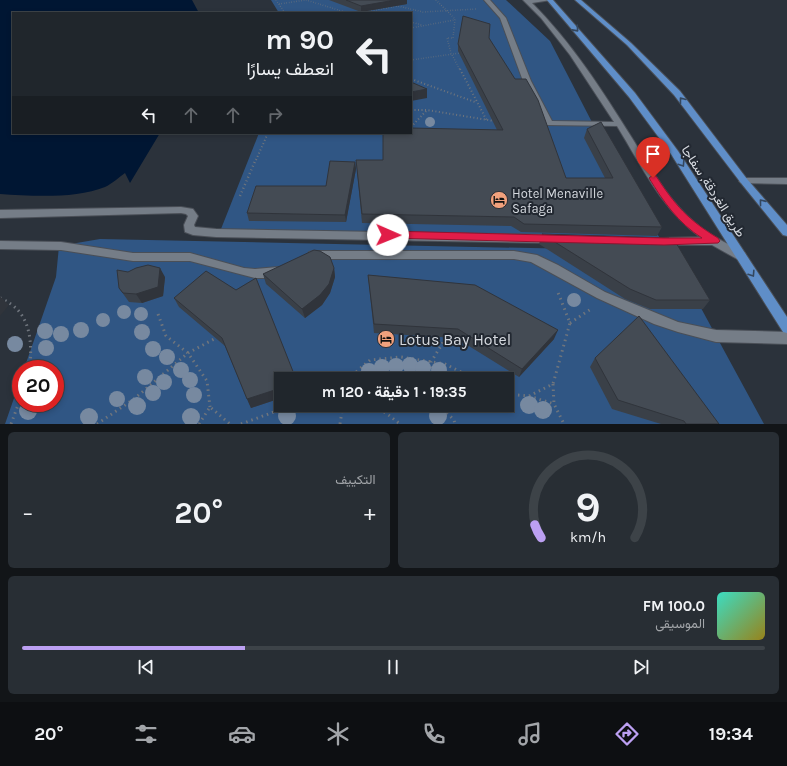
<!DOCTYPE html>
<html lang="ar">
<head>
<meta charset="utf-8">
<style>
  body { margin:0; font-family:Karla,Vazirmatn,sans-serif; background:#282e34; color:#f1f3f6; direction:rtl; height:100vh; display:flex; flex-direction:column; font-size:15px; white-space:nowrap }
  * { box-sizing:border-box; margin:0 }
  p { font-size:13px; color:#a2a5a9 }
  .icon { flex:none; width:22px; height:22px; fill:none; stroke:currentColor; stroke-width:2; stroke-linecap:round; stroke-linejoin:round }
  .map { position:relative; height:424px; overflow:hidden; direction:ltr }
  .drawer { display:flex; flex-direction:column; gap:8px; padding:8px; background:#121518; flex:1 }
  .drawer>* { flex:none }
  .banner { position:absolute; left:12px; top:12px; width:400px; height:122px; border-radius:0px; box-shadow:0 2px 6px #0003,0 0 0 1px #3d4348; direction:rtl; background:#20262c; color:#f1f3f6; overflow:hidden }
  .speed { position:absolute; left:12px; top:360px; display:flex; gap:8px; font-size:20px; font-weight:700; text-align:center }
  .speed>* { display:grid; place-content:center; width:52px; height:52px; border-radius:50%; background:#20262c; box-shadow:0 2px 6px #0003,0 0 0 1px #3d4348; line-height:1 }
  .speed .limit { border:6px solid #d22; background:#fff; color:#111 }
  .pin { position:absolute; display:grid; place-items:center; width:34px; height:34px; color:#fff; margin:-41px -17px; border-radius:50% 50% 50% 0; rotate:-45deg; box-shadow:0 0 4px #0007 }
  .pin .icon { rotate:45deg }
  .me { position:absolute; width:44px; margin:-22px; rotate:91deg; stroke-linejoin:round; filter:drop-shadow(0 0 3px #0008) }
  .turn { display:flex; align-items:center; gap:14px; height:84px; padding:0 12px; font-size:18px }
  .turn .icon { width:52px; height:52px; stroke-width:2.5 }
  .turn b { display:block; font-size:28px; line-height:34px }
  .lanes { display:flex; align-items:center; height:38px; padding:0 12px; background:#0003; justify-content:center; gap:20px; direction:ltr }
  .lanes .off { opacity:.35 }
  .big { font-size:30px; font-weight:700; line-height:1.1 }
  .drawer .widget { flex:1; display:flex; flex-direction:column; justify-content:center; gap:6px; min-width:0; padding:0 14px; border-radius:6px; background:#282e34 }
  .drawer .dial { align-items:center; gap:0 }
  .dial svg { height:104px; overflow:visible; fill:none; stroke:#3d4348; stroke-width:7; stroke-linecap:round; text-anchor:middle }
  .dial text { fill:#f1f3f6; stroke:none }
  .song { display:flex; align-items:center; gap:12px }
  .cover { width:48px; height:48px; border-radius:6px; background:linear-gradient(135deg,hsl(170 70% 55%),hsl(50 70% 35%)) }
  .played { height:4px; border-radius:2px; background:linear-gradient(90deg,#bca0f2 30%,#3d4348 30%) }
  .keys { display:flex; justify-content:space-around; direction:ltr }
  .heat { display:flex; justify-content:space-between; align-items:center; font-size:22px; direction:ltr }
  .drawer .tiles { flex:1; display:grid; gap:8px; grid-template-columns:1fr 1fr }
  .widget:last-child { grid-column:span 2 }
  .trip { position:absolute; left:274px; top:372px; width:240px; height:40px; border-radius:0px; background:#20262c; box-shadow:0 2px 6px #0003,0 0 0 1px #3d4348; font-weight:700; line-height:40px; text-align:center; direction:rtl }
  .dock { display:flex; height:64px; justify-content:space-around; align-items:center; background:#0d0f12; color:#a2a5a9 }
  .dock .icon { width:28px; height:28px }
  .dock .active { color:#bca0f2 }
  .dock b { font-size:18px; color:#f1f3f6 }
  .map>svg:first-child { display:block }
</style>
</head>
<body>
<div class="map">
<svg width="787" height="424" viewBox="0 0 787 424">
  <rect width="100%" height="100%" fill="#2b323b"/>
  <path fill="#305684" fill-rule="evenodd" d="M 271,0 L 506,0 L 550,41 L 595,128 L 652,228 L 661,239 L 221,229 L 259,133 L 411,133 L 411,13 L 279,13 Z
    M 100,239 L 670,251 L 764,424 L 5,424 L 21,378 L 21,403 L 55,403 L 55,369 L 24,369 L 56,277 L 59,246 ZM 281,379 L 507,379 L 507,405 L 281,405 Z"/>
  <path fill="#001633" d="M 0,0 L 192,0 L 199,13 L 13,13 L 13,133 L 160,133 L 130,183 L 125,173 C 119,177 112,184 105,187 C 76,199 31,196 0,194 Z"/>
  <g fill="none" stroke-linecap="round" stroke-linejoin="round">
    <defs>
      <path id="lane" d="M 484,0 L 490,0 L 506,18 L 531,81 L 552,121 L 614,122 L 570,55 L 541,18 L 523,0 L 551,0 L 532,3 C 572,43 602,90 632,138 C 650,167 667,199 693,221 C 708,235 727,243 745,253 L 746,256 L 745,259 L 741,260 L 737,259 L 712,245 L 658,245 L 657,242 L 658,239 L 662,238 L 700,237 C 662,210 641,165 617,126 L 546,125 L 523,81 L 500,18 Z
        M 181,207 L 193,209 L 198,216 L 194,225 L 195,227 L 216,229 L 554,235 L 558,236 L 559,239 L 558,242 L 554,243 L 216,237 L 193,235 L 185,232 L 184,225 L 188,216 L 186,214 L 181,213 L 0,218 L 0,210 Z
        M 0,241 L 61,242 L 133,253 L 190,253 L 244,268 L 255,269 L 278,267 L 282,268 L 284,271 L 282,274 L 266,278 L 255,278 L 190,261 L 133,261 L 61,250 L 0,249 Z
        M 313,251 L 514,251 L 537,255 L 558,265 L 605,292 L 678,322 L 716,330 L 787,332 L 787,344 L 716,342 L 678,332 L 654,324 L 597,298 L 531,262 L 514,259 L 313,259 L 309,258 L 308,255 L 309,252 Z"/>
      <path id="street" d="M 744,178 L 787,178 L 787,184 L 741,183 L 739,181 L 741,179 Z"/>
      <path id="primary" d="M 547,0 L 553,0 L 635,93 L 678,151 L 787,317 L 787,333 L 783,332 L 671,154 L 629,97 Z
        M 575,0 L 581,0 L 631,43 L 680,91 L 747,179 L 787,225 L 787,236 L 783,235 L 741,183 L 674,95 L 627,45 Z"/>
    </defs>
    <use href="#lane" stroke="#4a4f57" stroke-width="2"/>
    <use href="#street" stroke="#4a4f57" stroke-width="2"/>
    <use href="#primary" stroke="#4a4f57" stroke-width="2"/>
    <path stroke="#6f757d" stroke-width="1.5" stroke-dasharray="0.5 2" stroke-linecap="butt" d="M 276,0 L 285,13
      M 306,0 L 348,13
      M 436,0 L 455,19 L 453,38 L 447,38 L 451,53 L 460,70
      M 279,4 L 306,0
      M 359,13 L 398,6 L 423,12 L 477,9
      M 411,22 L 422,25
      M 411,28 L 454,20
      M 411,60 L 460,53"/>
    <path stroke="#6f757d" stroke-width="2" stroke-dasharray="1 2.5" stroke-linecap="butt" d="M 460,69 L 487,121
      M 411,79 L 475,102
      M 411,110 L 427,110 L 494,121
      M 411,127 L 427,110
      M 256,160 L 268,133"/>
    <path stroke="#6f757d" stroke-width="2.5" stroke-dasharray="1 3" stroke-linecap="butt" d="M 240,196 L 256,159"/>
    <path stroke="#6f757d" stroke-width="3" stroke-dasharray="1.5 4" stroke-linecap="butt" d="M 0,298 C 31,311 32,339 30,369
      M 158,314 L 166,336 L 188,353 L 207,381 L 210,407
      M 570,323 L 591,309
      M 348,379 L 370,360 L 401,357 L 445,364 L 475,379
      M 431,379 L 431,362 L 447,336
      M 553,384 L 554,404 L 564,424
      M 507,394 L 529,396 L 553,384 L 570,323 L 557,290
      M 529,396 L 554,404
      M 369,405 L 386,413 L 400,424
      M 439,405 L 454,420 L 455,424
      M 11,424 L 21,397
      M 97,424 L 134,399 L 188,353 L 216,338
      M 199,424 L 210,407 L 230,424
      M 241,424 L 293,405
      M 340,424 L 343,405"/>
    <use href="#lane" fill="#757d87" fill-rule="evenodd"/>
    <use href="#street" fill="#757d87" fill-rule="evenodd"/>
    <use href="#primary" fill="#5f8ec8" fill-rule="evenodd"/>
  </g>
  <g fill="#7789a0">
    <circle cx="430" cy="122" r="5"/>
    <circle cx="574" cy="300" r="7"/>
    <circle cx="124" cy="312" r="7"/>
    <circle cx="141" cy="314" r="7"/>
    <circle cx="103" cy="320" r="7"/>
    <circle cx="81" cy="330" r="8"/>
    <circle cx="45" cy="331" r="8"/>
    <circle cx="142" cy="332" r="8"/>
    <circle cx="61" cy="334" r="8"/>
    <circle cx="15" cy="344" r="8"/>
    <circle cx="46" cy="348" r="8"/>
    <circle cx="153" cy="349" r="8"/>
    <circle cx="167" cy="357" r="8"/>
    <circle cx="410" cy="365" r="8"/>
    <circle cx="396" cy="366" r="8"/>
    <circle cx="382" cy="367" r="8"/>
    <circle cx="423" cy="368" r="8"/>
    <circle cx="181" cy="370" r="8"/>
    <circle cx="439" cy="370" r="8"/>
    <circle cx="369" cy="371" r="8"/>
    <circle cx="145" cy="377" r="8"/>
    <circle cx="190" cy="380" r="8"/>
    <circle cx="164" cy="382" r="8"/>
    <circle cx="153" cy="393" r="8"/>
    <circle cx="194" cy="395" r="8"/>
    <circle cx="117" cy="399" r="8"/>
    <circle cx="529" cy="405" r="9"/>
    <circle cx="137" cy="406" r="9"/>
    <circle cx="543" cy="410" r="9"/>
    <circle cx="28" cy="411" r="9"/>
    <circle cx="287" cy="416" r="9"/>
    <circle cx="438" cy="416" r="9"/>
    <circle cx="89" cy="417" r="9"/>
    <circle cx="191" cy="417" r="9"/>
  </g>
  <path fill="#3a4048" d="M 329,0 L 407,0 L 407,4 L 361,12 Z
    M 489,38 L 566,178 L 605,178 L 584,138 L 587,129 L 662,227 L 657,236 L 521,232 L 511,226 L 362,223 L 356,160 L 383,160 L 497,130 L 458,51 L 458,44 Z
    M 355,162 L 356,169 L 346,222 L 249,221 L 247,213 L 326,186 Z
    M 542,234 L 710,300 L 703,309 L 650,309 L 625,299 L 539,244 Z
    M 334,268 L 335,277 L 330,293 L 322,305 L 305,318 L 266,284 L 263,274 Z
    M 368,275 L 554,339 L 519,377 L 456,338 L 374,333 Z
    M 165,277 L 163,296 L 142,303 L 129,302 L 119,288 Z
    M 174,298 L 281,379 L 281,398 L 251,408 L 225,346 L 179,307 Z
    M 595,358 L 719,424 L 661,424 L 612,409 L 590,367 Z"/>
  <path fill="#30343b" d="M 395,0 L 407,0 L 407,4 L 361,12 L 361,6 Z
    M 427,89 L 427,98 L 411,101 L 411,92 Z
    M 355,162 L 356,169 L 346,222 L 345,215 Z
    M 160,268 L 165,277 L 163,296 L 142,303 L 136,294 Z
    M 334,268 L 335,277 L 330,293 L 322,305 L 305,318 L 302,309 Z
    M 0,296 L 9,305 L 0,316 Z
    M 558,330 L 554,339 L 519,377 L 522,369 Z
    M 281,388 L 281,398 L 251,408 L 247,399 Z"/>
  <path fill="#444b54" stroke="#30343b" d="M 346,0 L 395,0 L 361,6 Z
    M 463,16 L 490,24 L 489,38 L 515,79 L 526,79 L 538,100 L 566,178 L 613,178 L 587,129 L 601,122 L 662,227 L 524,224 L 514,217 L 362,214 L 356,160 L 383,160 L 383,133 L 411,133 L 411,128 L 503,130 L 458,44 Z
    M 411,82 L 427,89 L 411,92 Z
    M 330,161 L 355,162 L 345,215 L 247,213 L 256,186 L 326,186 Z
    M 542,234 L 669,238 L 671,241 L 675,241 L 710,300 L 656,300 L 630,289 Z
    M 314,250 L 320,251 L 330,257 L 334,268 L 329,284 L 320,295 L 302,309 L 263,274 Z
    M 148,265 L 160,268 L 158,287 L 136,294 L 123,293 L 119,288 L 117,270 L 128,272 L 136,268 Z
    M 206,271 L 236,290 L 256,278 L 296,379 L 281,379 L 281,388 L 247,399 L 222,338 L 174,298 Z
    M 368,275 L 475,285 L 558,330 L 522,369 L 458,329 L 374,324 Z
    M 639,316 L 719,424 L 686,424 L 684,421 L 618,400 L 595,358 Z"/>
  <defs><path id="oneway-chevron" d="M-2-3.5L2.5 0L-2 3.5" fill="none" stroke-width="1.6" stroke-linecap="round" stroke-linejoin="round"/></defs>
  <g stroke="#34475e">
    <use href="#oneway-chevron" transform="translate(576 29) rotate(48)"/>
    <use href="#oneway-chevron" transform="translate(682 100) rotate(-128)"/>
    <use href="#oneway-chevron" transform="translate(682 164) rotate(57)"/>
    <use href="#oneway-chevron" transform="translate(762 202) rotate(-129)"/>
    <use href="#oneway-chevron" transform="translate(752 274) rotate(57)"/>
  </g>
  <path fill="#e11d48" stroke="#92132f" d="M 653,175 L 656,176 C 675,205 688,220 718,238 L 720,241 L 718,243 L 664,245 L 388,238 L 383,235 L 388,231 L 664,238 L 702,238 C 678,223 663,201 649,178 Z"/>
  <defs>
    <symbol id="hotel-disc" viewBox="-11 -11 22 22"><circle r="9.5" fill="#f1a17d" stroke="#222831"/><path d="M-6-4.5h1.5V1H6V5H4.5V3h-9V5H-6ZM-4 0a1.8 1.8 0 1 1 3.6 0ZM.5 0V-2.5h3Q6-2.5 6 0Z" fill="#111"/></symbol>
  </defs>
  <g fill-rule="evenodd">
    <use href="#hotel-disc" x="489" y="190" width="20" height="20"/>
    <use href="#hotel-disc" x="376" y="329" width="20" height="20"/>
  </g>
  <g text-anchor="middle" stroke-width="4" stroke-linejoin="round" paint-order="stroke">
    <g font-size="13" fill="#d5d9df" stroke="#222831">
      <text transform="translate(714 191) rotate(57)" y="5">طريق الغردقة, سفاجا</text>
    </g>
    <g font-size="13" fill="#d5d9df" stroke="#222831" text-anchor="start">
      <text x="512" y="198">Hotel Menaville<tspan x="512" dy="15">Safaga</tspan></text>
    </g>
    <g font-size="16" fill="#d5d9df" stroke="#222831" text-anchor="start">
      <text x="399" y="345">Lotus Bay Hotel</text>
    </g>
  </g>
</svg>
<div class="speed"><div class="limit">20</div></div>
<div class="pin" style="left:653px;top:178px;background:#d93025"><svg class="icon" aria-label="arrive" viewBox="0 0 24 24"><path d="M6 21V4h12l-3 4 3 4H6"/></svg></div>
<svg class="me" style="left:388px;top:235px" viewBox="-20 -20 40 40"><circle r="19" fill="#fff"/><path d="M0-13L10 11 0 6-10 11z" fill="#e11d48"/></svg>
<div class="trip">19:35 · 1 دقيقة · 120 m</div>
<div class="banner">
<div class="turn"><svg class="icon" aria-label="left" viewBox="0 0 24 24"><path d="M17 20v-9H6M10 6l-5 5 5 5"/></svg><div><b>90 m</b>انعطف يسارًا</div></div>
<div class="lanes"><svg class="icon" aria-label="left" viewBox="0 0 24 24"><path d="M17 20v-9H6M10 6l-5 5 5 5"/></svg><svg class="icon off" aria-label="ahead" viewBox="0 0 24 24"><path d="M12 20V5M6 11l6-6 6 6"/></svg><svg class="icon off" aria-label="ahead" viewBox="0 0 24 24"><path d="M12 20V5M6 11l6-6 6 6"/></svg><svg class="icon off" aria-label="right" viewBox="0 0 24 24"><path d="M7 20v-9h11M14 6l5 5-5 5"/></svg></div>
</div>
</div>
<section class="drawer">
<div class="tiles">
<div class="widget dial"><svg viewBox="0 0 100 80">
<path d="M14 69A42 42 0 1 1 86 69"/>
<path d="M14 69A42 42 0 0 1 9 59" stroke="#bca0f2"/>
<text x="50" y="56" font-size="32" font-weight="700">9</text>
<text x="50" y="72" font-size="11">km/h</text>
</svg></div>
<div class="widget"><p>التكييف</p>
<div class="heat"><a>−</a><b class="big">20°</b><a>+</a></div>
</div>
<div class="widget">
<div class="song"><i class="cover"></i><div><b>100.0 FM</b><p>الموسيقى</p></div></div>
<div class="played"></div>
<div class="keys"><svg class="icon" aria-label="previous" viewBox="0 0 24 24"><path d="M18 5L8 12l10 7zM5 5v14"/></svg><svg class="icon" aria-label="pause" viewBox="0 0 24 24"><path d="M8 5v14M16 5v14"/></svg><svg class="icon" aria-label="next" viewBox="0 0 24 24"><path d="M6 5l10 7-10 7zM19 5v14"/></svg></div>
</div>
</div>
</section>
<nav class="dock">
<b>19:34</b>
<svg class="icon active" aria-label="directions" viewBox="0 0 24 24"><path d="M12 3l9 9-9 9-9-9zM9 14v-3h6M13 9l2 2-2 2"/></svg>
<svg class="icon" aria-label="music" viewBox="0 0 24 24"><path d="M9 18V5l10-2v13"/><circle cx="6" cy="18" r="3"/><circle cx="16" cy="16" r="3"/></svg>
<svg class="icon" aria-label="phone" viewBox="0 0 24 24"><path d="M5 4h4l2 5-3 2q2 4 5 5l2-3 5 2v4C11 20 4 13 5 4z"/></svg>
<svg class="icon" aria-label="climate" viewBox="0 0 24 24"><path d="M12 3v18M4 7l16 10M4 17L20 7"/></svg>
<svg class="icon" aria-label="car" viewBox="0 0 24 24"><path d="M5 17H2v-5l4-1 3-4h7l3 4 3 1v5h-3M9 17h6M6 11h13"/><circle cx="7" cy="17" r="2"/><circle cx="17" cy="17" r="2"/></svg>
<svg class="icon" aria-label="filters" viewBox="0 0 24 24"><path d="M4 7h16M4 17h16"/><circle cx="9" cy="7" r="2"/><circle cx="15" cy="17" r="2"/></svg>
<b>20°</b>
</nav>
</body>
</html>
